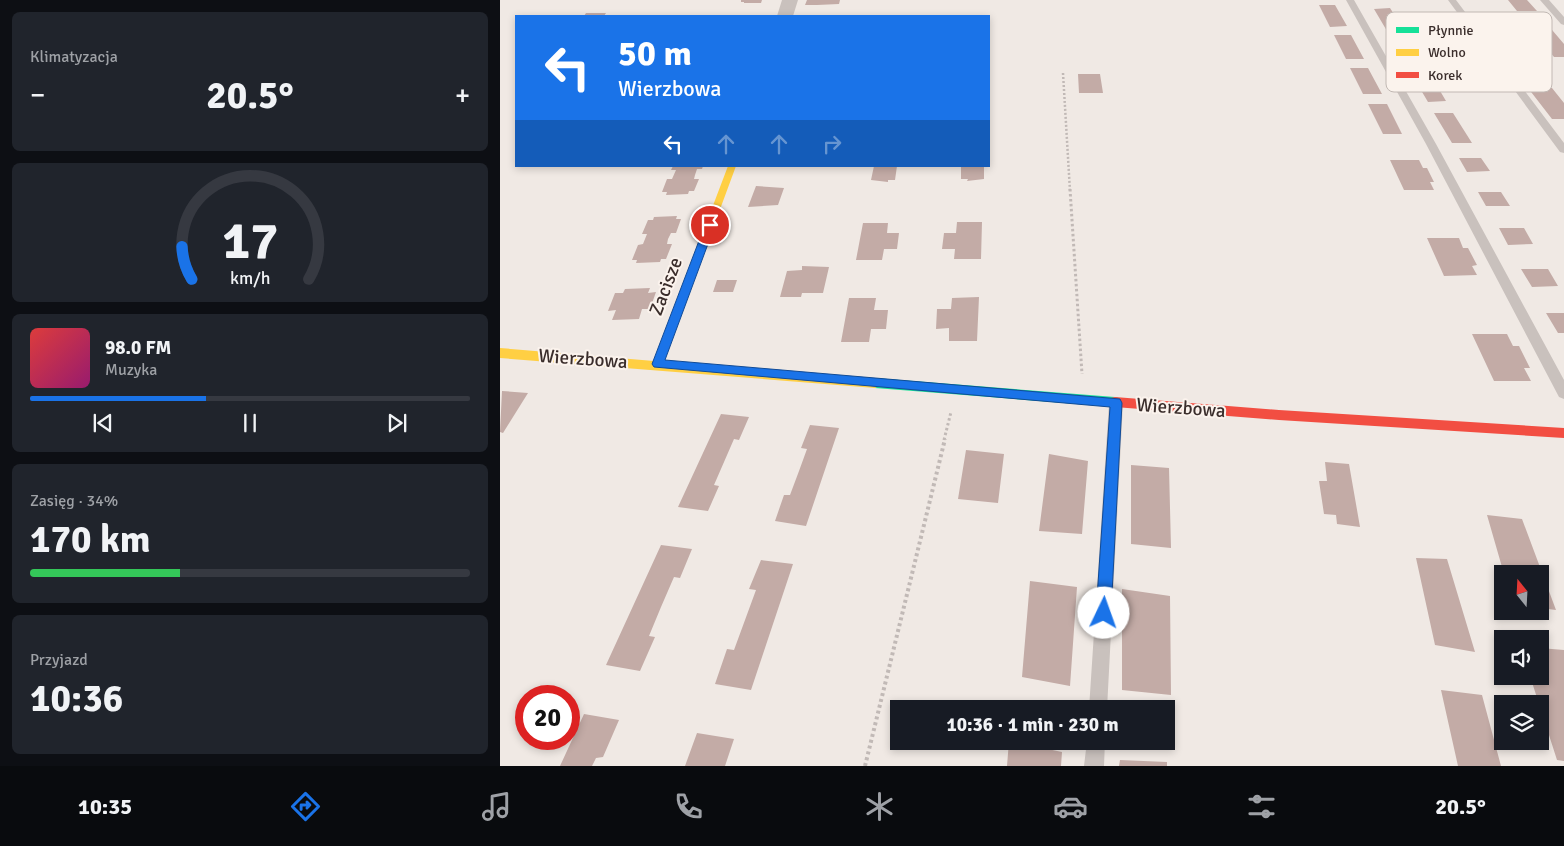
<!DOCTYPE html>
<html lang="pl">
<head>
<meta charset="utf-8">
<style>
  body { margin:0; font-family:Signika,sans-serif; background:#20242c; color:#f1f3f6; height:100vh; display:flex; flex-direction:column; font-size:19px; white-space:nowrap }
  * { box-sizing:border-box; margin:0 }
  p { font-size:16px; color:#9ea1a6 }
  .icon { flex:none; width:28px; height:28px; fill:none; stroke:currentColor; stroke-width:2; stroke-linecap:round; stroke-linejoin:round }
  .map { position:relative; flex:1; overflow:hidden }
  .side { display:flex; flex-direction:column; gap:12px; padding:12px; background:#0d0f14; width:500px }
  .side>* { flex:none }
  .banner { position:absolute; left:15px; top:15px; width:475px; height:152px; border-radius:0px; box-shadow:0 2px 8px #0003; background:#1a73e8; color:#fff; overflow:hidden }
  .needle { width:32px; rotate:342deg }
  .buttons { position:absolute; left:994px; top:565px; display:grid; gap:10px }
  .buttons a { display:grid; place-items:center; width:55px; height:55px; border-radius:0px; background:#171b24; box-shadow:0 2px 8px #0003; font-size:25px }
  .speed { position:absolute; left:15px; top:685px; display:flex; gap:10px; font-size:25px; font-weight:700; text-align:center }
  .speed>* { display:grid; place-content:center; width:65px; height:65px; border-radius:50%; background:#171b24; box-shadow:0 2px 8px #0003; line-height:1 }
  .speed .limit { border:8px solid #d22; background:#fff; color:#111 }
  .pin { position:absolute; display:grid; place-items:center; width:42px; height:42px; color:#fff; margin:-21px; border:2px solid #fff; border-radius:50%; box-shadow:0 1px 5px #0007 }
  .me { position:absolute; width:55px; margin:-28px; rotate:3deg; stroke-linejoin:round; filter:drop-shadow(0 0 4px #0008) }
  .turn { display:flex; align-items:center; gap:18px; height:105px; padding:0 20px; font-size:22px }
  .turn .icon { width:65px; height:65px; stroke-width:2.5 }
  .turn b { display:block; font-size:35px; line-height:42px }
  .lanes { display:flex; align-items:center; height:48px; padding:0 20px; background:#0003; justify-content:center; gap:25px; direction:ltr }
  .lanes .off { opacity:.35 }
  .big { font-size:38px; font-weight:800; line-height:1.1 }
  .side .card { flex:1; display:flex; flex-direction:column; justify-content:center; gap:8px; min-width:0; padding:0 18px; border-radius:8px; background:#20242c }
  .side .dial { align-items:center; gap:0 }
  .dial svg { height:130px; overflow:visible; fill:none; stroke:#363941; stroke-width:7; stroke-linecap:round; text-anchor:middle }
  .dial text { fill:#f1f3f6; stroke:none }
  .song { display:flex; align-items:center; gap:15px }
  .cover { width:60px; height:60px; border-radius:8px; background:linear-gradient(135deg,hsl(0 70% 55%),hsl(320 70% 35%)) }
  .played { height:5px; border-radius:2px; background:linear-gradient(90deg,#1a73e8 40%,#363941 40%) }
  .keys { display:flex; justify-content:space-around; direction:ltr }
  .heat { display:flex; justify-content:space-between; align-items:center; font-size:28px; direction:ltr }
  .charge { height:8px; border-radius:4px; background:linear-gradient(90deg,#34c759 34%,#363941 0) }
  .trip { position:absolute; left:390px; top:700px; width:285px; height:50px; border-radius:0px; background:#171b24; box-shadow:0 2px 8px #0003; font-weight:800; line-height:50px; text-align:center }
  .tabs { display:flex; height:80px; justify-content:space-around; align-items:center; background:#090b0e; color:#9ea1a6 }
  .tabs .icon { width:35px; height:35px }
  .tabs .selected { color:#1a73e8 }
  .tabs b { font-size:22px; color:#f1f3f6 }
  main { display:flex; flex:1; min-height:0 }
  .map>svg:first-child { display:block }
</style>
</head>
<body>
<main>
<section class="side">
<div class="card"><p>Klimatyzacja</p>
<div class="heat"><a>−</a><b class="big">20.5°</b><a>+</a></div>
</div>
<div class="card dial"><svg viewBox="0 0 100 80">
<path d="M14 69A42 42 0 1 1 86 69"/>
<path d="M14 69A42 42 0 0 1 8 49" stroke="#1a73e8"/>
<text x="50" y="56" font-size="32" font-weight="700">17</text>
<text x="50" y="72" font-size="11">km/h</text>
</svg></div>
<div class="card">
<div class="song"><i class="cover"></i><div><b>98.0 FM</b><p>Muzyka</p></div></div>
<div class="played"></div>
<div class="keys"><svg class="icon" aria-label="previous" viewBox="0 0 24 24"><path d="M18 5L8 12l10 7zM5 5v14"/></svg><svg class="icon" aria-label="pause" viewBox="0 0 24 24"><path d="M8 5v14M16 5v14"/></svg><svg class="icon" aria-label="next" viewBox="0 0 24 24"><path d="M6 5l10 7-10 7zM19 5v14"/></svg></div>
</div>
<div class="card"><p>Zasięg · 34%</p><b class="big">170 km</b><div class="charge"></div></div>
<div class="card"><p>Przyjazd</p><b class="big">10:36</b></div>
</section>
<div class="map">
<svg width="1064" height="766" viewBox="0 0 1064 766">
  <rect width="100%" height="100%" fill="#f0e9e4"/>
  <path fill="#c3aba6" d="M 241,0 L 262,0 L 261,3 L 244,3 L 244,2 L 241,2 Z
    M 307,0 L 340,0 L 339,4 L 317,5 L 305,5 Z
    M 1008,0 L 1027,0 L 1037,11 L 1017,11 Z
    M 819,5 L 835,5 L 847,26 L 830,27 Z
    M 890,8 L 904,30 L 887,31 L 874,9 Z
    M 969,12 L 991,12 L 1010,36 L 988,37 Z
    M 86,13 L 106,13 L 104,16 L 84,16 Z
    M 1027,24 L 1047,24 L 1064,44 L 1064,57 L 1054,57 Z
    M 834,35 L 851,35 L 864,59 L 846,59 Z
    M 850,68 L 868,68 L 882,94 L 863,94 Z
    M 578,74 L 600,74 L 603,93 L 579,93 Z
    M 930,74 L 946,101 L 928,102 L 912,75 Z
    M 1028,88 L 1052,88 L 1064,103 L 1064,119 L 1052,119 Z
    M 868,104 L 887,104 L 902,134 L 883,134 Z
    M 934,113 L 953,113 L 972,143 L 952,143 Z
    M 959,158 L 981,158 L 990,171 L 967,172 Z
    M 890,160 L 919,160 L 923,168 L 927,168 L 934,182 L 930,182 L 934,190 L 904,190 Z
    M 173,166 L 203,166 L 202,169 L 197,169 L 195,175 L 194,179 L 199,179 L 194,191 L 189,191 L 188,194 L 166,195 L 167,192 L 162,192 L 167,179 L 172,179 L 176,170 L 171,170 Z
    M 374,166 L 397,166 L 395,180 L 388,180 L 388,182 L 371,180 Z
    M 461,166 L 484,166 L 484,179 L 467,181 L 468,179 L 461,179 Z
    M 256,186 L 284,188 L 278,205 L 248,207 Z
    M 978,192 L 1001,192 L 1010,206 L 986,206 Z
    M 177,216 L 176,219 L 181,219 L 176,233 L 171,233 L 168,239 L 167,244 L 172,244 L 166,259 L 161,259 L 160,262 L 136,263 L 137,260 L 132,260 L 138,245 L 143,244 L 147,234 L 142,234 L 148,220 L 153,220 L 154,217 Z
    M 457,222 L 482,222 L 481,259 L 454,259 L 455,249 L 442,249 L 444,233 L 456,233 Z
    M 363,223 L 388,223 L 387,233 L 399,233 L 397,249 L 384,249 L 382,260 L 356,260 Z
    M 999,228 L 1024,228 L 1033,244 L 1008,245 Z
    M 927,238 L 959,238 L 963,248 L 968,248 L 977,265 L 972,266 L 977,275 L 944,276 Z
    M 302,266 L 329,267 L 323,293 L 302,293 L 301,297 L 280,297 L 287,271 L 302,270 Z
    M 1021,269 L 1048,269 L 1058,286 L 1032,287 Z
    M 217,280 L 237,280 L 233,292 L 213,292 Z
    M 150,288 L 148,293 L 156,292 L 150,309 L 142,309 L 139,319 L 112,320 L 116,310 L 108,311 L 115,293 L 123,293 L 125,289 Z
    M 479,297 L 477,341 L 449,341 L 449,328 L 436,329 L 437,309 L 451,309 L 452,298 Z
    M 349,298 L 376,298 L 374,310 L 388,310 L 386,329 L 371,329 L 369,342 L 341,342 Z
    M 1046,313 L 1064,313 L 1064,333 L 1058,333 Z
    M 972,334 L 1007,334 L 1013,346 L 1019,346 L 1030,368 L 1024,368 L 1031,381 L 994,381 Z
    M 2,391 L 28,393 L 3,433 L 0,432 Z
    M 221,414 L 249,417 L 239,440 L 234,439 L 214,485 L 219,486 L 208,511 L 178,507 Z
    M 310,425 L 339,428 L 306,526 L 275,521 L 284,495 L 290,495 L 299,471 L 307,449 L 301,448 Z
    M 466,450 L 504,454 L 498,503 L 458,499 Z
    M 549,454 L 588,461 L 582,534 L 539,531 Z
    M 825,462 L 849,464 L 860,527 L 837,524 L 836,515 L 824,514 L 819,481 L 827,481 Z
    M 631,465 L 669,468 L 671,548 L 631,544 Z
    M 987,515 L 1022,519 L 1056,610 L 1040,608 L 1040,574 L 1004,574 Z
    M 161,545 L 192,549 L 180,578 L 174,577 L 161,607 L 149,636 L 155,637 L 140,671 L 106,665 Z
    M 916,558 L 947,559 L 975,652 L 935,645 Z
    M 261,560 L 293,564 L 251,690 L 215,684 L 227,649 L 234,650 L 256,590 L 249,589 Z
    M 530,581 L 577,587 L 570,686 L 522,677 Z
    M 622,589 L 670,596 L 671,695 L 622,690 Z
    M 1040,648 L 1064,650 L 1064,761 L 1057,760 L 1030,676 L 1040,676 Z
    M 941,690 L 982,695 L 1001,766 L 958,766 Z
    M 84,714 L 119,720 L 103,757 L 96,758 L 92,766 L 60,766 Z
    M 197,733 L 234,739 L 225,766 L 185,766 Z
    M 509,741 L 562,752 L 561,766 L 507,766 Z
    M 620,760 L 667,762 L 667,766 L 619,766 Z"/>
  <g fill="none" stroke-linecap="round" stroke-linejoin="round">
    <path stroke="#c1b9b6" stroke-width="2.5" stroke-dasharray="2 2" stroke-linecap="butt" d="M 563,73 L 570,191"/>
    <path stroke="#c1b9b6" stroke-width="3" stroke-dasharray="2.5 2.5" stroke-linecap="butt" d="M 570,189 L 582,374
      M 444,440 L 451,412"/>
    <path stroke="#c1b9b6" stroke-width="4" stroke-dasharray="3 3" stroke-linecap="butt" d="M 365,766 L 445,439"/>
    <path fill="#c9c1bd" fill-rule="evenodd" d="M 846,0 L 854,0 L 936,144 L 1064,380 L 1064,399 L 1059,397 L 926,144 Z
      M 948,0 L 956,0 L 1064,143 L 1064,153 L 1060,152 Z
      M 1040,0 L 1049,0 L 1064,17 L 1064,25 L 1061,24 Z
      M 616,397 L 621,399 L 623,403 L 607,709 L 589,709 L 609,403 L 611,399 Z
      M 587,741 L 605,741 L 604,766 L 584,766 Z"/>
    <path fill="#c9c1bd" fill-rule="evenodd" d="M 282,0 L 298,0 L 293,16 L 277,16 Z"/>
    <path fill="#16e098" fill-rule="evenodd" d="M 375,378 L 615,397 L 619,398 L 621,402 L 619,406 L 615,407 L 375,388 L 371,386 L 369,383 L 371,380 Z"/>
    <path fill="#ffcf43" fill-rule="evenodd" d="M 228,166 L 236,166 L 164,361 L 375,378 L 379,380 L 381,383 L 379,386 L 375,388 L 0,358 L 0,348 L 154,361 Z"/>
    <path fill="#f24e42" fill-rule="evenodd" d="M 615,397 L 779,410 L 1064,428 L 1064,438 L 779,420 L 615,407 L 611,406 L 609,402 L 611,398 Z"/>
  </g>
  <path fill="#1a73e8" stroke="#114b97" d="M 210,221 L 215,225 L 165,360 L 620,399 L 622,403 L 611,613 L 608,618 L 604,620 L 599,618 L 596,613 L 610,407 L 154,367 L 152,364 L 205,225 Z"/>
  <g text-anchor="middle" stroke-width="4" stroke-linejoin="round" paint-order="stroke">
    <g font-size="19" fill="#3a2d2b" stroke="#fbf3ed">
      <text transform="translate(165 286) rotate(-69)" y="7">Zacisze</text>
      <text transform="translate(83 358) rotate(4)" y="7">Wierzbowa</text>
      <text transform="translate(681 407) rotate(4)" y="7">Wierzbowa</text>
    </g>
  </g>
  <rect x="886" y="12" width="166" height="80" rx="8" fill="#fbf3ed" stroke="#c1b8b3" stroke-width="1"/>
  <rect x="896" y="27" width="23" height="6" fill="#16e098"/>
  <rect x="896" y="49" width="23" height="7" fill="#ffcf43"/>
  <rect x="896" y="72" width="23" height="6" fill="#f24e42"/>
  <g font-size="14" fill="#3a2d2b">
    <text x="928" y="35">Płynnie</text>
    <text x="928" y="57">Wolno</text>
    <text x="928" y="80">Korek</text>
  </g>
</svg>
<div class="buttons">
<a><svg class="needle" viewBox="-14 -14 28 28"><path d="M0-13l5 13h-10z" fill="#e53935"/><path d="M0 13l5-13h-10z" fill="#9ea1a6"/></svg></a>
<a><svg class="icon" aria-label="sound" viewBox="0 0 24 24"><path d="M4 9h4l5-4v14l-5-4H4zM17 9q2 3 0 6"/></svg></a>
<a><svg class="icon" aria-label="layers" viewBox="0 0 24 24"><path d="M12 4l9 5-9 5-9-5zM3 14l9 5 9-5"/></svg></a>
</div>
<div class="speed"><div class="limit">20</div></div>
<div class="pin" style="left:210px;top:225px;background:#d93025"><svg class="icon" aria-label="arrive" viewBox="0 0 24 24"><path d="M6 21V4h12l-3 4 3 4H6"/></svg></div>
<svg class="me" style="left:604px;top:613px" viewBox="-20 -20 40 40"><circle r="19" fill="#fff"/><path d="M0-13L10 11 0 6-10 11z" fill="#1a73e8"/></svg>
<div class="trip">10:36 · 1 min · 230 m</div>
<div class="banner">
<div class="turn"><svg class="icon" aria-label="left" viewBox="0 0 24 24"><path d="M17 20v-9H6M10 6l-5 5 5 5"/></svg><div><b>50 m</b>Wierzbowa</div></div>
<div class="lanes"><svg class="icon" aria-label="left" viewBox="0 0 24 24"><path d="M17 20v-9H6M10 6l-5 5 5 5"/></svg><svg class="icon off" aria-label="ahead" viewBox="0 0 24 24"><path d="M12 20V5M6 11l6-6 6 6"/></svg><svg class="icon off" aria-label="ahead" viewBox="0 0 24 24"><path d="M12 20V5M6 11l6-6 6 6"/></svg><svg class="icon off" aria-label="right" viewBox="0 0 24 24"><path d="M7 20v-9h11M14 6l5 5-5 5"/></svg></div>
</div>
</div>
</main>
<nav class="tabs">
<b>10:35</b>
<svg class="icon selected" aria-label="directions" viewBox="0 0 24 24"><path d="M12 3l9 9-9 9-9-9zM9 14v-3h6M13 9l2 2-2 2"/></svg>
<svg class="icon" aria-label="music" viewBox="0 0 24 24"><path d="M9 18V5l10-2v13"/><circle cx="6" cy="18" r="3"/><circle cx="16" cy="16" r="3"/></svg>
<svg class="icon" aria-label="phone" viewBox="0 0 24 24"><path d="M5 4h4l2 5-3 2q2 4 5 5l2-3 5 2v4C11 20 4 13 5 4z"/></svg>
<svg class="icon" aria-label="climate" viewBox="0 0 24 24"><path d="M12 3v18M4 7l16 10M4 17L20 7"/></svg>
<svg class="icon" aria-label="car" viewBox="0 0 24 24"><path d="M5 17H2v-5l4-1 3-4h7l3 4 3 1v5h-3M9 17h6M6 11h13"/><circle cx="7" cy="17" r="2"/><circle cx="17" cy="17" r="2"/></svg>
<svg class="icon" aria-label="filters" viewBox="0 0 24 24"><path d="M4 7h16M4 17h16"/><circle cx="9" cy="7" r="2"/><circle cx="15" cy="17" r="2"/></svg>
<b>20.5°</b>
</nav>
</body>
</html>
